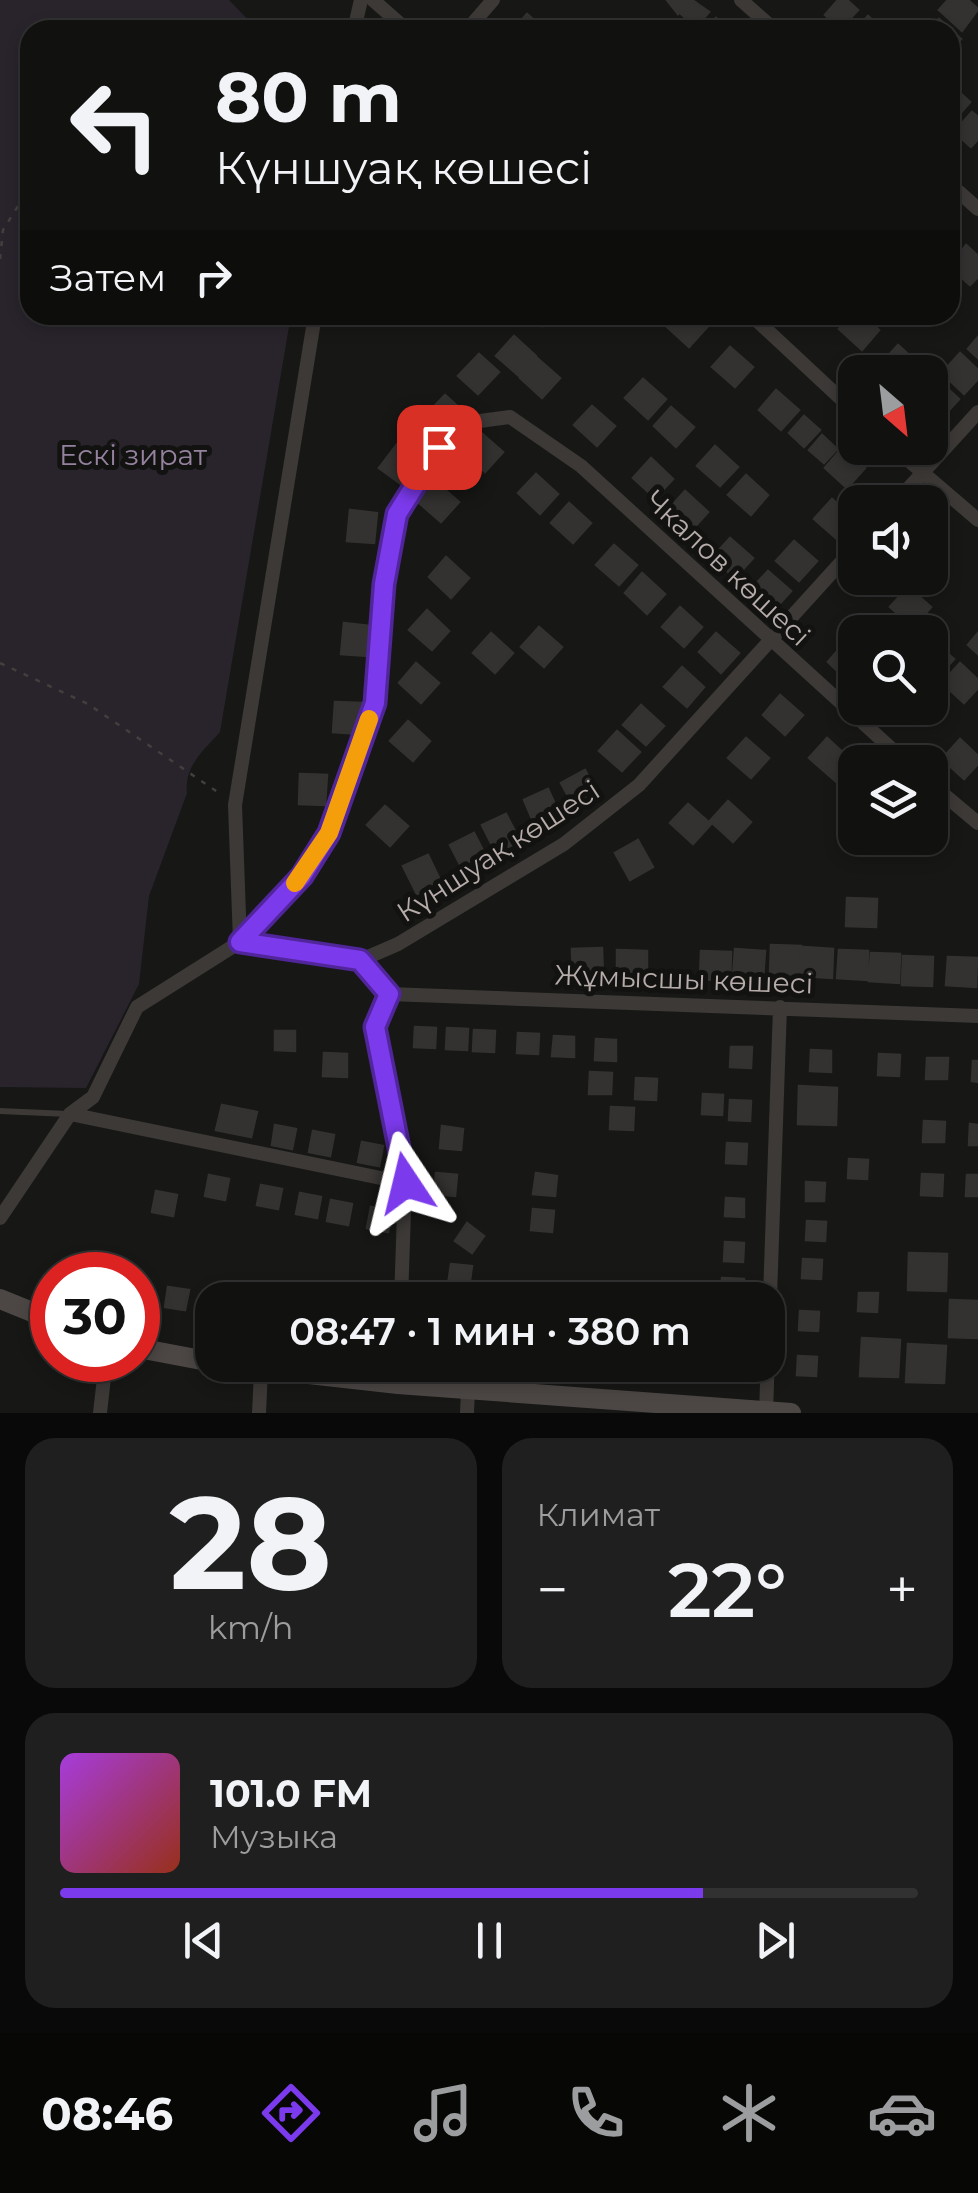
<!DOCTYPE html>
<html lang="ru">
<head>
<meta charset="utf-8">
<style>
  body { margin:0; font-family:Montserrat,sans-serif; background:#1e1f1e; color:#f1f3f6; height:100vh; display:flex; flex-direction:column; font-size:38px; white-space:nowrap }
  * { box-sizing:border-box; margin:0 }
  p { font-size:32px; color:#9c9d9f }
  .icon { flex:none; width:55px; height:55px; fill:none; stroke:currentColor; stroke-width:2; stroke-linecap:round; stroke-linejoin:round }
  .map { position:relative; height:1413px; overflow:hidden }
  .drawer { display:flex; flex-direction:column; gap:25px; padding:25px; background:#090909; flex:1 }
  .drawer>* { flex:none }
  .top-card { position:absolute; left:20px; top:20px; width:940px; height:305px; border-radius:30px; box-shadow:0 5px 15px #0003,0 0 0 2px #303130; background:#111110; color:#f1f3f6; overflow:hidden }
  .needle { width:65px; rotate:152deg }
  .fabs { position:absolute; left:838px; top:355px; display:grid; gap:20px }
  .fabs a { display:grid; place-items:center; width:110px; height:110px; border-radius:20px; background:#111110; box-shadow:0 5px 15px #0003,0 0 0 2px #303130; font-size:50px }
  .speed { position:absolute; left:30px; top:1252px; display:flex; gap:20px; font-size:50px; font-weight:700; text-align:center }
  .speed>* { display:grid; place-content:center; width:130px; height:130px; border-radius:50%; background:#111110; box-shadow:0 5px 15px #0003,0 0 0 2px #303130; line-height:1 }
  .speed .limit { border:15px solid #d22; background:#fff; color:#111 }
  .pin { position:absolute; display:grid; place-items:center; width:85px; height:85px; color:#fff; margin:-42px; border-radius:20px; box-shadow:0 5px 15px #0006 }
  .me { position:absolute; width:110px; margin:-55px; rotate:350deg; stroke-linejoin:round; filter:drop-shadow(0 0 8px #0008) }
  .turn { display:flex; align-items:center; gap:35px; height:210px; padding:0 30px; font-size:45px }
  .turn .icon { width:130px; height:130px; stroke-width:2.5 }
  .turn b { display:block; font-size:70px; line-height:85px }
  .then { display:flex; align-items:center; height:95px; padding:0 30px; background:#0003; gap:20px; font-size:38px }
  .big { font-size:75px; font-weight:600; line-height:1.1 }
  .drawer .tile { flex:1; display:flex; flex-direction:column; justify-content:center; gap:15px; min-width:0; padding:0 35px; border-radius:30px; background:#1e1f1e }
  .drawer .dial { align-items:center; gap:0 }
  .dial b { font-size:130px; line-height:1 }
  .song { display:flex; align-items:center; gap:30px }
  .cover { width:120px; height:120px; border-radius:15px; background:linear-gradient(135deg,hsl(280 70% 55%),hsl(10 70% 35%)) }
  .played { height:10px; border-radius:5px; background:linear-gradient(90deg,#7c3aed 75%,#303130 75%) }
  .keys { display:flex; justify-content:space-around; direction:ltr }
  .heat { display:flex; justify-content:space-between; align-items:center; font-size:55px; direction:ltr }
  .drawer .tiles { flex:1; display:grid; gap:25px; grid-template-columns:1fr 1fr }
  .tile:last-child { grid-column:span 2 }
  .trip { position:absolute; left:195px; top:1282px; width:590px; height:100px; border-radius:30px; background:#111110; box-shadow:0 5px 15px #0003,0 0 0 2px #303130; font-weight:600; line-height:100px; text-align:center }
  .tab-bar { display:flex; height:160px; justify-content:space-around; align-items:center; background:#070706; color:#9c9d9f }
  .tab-bar .icon { width:70px; height:70px }
  .tab-bar .active { color:#7c3aed }
  .tab-bar b { font-size:45px; color:#f1f3f6 }
  .map>svg:first-child { display:block }
</style>
</head>
<body>
<div class="map">
<svg width="978" height="1413" viewBox="0 0 978 1413">
  <rect width="100%" height="100%" fill="#171716"/>
  <path fill="#29242c" d="M 0,0 L 229,0 L 258,30 L 30,30 L 30,315 L 291,315 L 220,732 C 204,750 184,766 187,793 L 149,896 L 139,984 L 86,1088 L 0,1087 Z"/>
  <path fill="#333231" stroke="#333230" stroke-width="2.5" d="M 667,0 L 690,0 L 678,14 Z
    M 692,0 L 709,12 L 696,27 L 680,13 Z
    M 838,0 L 847,0 L 858,10 L 840,29 L 825,15 Z
    M 948,0 L 968,0 L 978,9 L 962,31 L 939,10 Z
    M 527,14 L 545,30 L 513,30 Z
    M 868,16 L 882,30 L 855,30 Z
    M 716,18 L 729,30 L 705,30 Z
    M 939,19 L 961,39 L 950,51 L 950,30 L 928,30 Z
    M 959,92 L 970,102 L 950,125 L 950,103 Z
    M 972,112 L 978,117 L 978,139 L 971,147 L 954,132 Z
    M 966,245 L 978,256 L 978,277 L 970,285 L 950,267 Z
    M 530,315 L 552,315 L 542,326 Z
    M 676,315 L 693,315 L 707,327 L 689,347 L 666,326 Z
    M 852,315 L 863,315 L 879,330 L 862,350 L 839,329 Z
    M 514,336 L 536,356 L 519,376 L 496,356 Z
    M 978,337 L 978,358 L 968,349 Z
    M 898,345 L 920,365 L 914,372 L 888,372 L 880,365 Z
    M 730,347 L 753,367 L 735,387 L 712,367 Z
    M 960,353 L 978,370 L 978,379 L 964,394 L 942,373 Z
    M 479,354 L 499,372 L 478,394 L 458,376 Z
    M 537,358 L 560,378 L 542,398 L 520,378 Z
    M 643,379 L 666,399 L 648,419 L 625,398 Z
    M 937,379 L 959,399 L 941,419 L 930,409 L 930,386 Z
    M 776,390 L 799,410 L 781,430 L 759,410 Z
    M 445,395 L 465,413 L 444,435 L 424,417 Z
    M 592,406 L 615,426 L 597,446 L 574,425 Z
    M 671,407 L 694,427 L 676,447 L 654,426 Z
    M 804,416 L 820,430 L 804,447 L 789,433 Z
    M 480,432 L 503,452 L 485,472 L 463,451 Z
    M 822,435 L 837,449 L 824,463 L 809,450 Z
    M 398,443 L 419,460 L 401,484 L 379,468 Z
    M 715,446 L 738,467 L 720,486 L 697,466 Z
    M 842,448 L 865,468 L 847,488 L 825,468 Z
    M 651,458 L 673,479 L 655,498 L 633,478 Z
    M 536,474 L 558,494 L 540,514 L 518,493 Z
    M 746,475 L 768,495 L 751,515 L 728,495 Z
    M 436,482 L 459,502 L 441,522 L 418,502 Z
    M 685,491 L 708,512 L 690,532 L 667,511 Z
    M 832,499 L 855,520 L 837,539 L 814,519 Z
    M 569,503 L 591,523 L 573,543 L 551,523 Z
    M 350,510 L 377,513 L 374,543 L 347,541 Z
    M 730,538 L 753,558 L 735,578 L 712,558 Z
    M 794,541 L 817,561 L 799,581 L 776,561 Z
    M 614,545 L 637,565 L 619,585 L 596,565 Z
    M 930,556 L 947,571 L 929,590 L 914,578 L 930,578 Z
    M 446,557 L 469,578 L 451,598 L 429,577 Z
    M 768,571 L 791,591 L 773,611 L 750,590 Z
    M 642,573 L 665,594 L 647,614 L 625,593 Z
    M 908,587 L 931,607 L 913,627 L 890,607 Z
    M 680,607 L 702,627 L 684,647 L 662,627 Z
    M 427,610 L 449,631 L 432,650 L 409,630 Z
    M 344,623 L 371,626 L 368,656 L 341,654 Z
    M 539,627 L 562,647 L 544,667 L 521,647 Z
    M 491,633 L 513,653 L 495,673 L 473,653 Z
    M 716,633 L 739,653 L 721,673 L 699,652 Z
    M 978,633 L 978,654 L 968,645 Z
    M 931,639 L 954,659 L 936,679 L 930,674 Z
    M 845,642 L 855,651 L 855,677 L 850,683 L 828,662 Z
    M 416,663 L 439,683 L 421,703 L 399,683 Z
    M 960,663 L 978,680 L 978,688 L 964,703 L 942,683 Z
    M 682,667 L 704,687 L 687,707 L 664,687 Z
    M 780,695 L 803,715 L 785,735 L 763,715 Z
    M 335,702 L 362,703 L 360,734 L 333,732 Z
    M 641,705 L 664,726 L 646,745 L 623,725 Z
    M 408,721 L 430,741 L 413,761 L 390,741 Z
    M 617,731 L 640,752 L 622,771 L 599,751 Z
    M 746,738 L 769,758 L 751,778 L 728,758 Z
    M 827,738 L 850,759 L 832,778 L 809,758 Z
    M 960,739 L 978,756 L 978,764 L 964,779 L 942,759 Z
    M 851,759 L 855,762 L 855,798 L 833,779 Z
    M 585,770 L 599,797 L 576,810 L 561,783 Z
    M 300,774 L 327,775 L 325,805 L 299,804 Z
    M 548,789 L 561,817 L 536,828 L 524,800 Z
    M 728,801 L 751,822 L 733,842 L 710,821 Z
    M 688,804 L 711,824 L 693,844 L 670,823 Z
    M 385,806 L 408,826 L 390,846 L 367,825 Z
    M 506,814 L 520,841 L 496,853 L 482,825 Z
    M 474,833 L 488,860 L 464,872 L 450,845 Z
    M 638,840 L 653,867 L 630,880 L 615,853 Z
    M 428,855 L 441,882 L 417,894 L 403,866 Z
    M 847,898 L 877,899 L 876,927 L 846,926 Z
    M 771,945 L 801,946 L 800,975 L 770,973 Z
    M 803,947 L 833,949 L 832,978 L 802,976 Z
    M 602,948 L 603,977 L 573,977 L 572,949 Z
    M 735,949 L 765,951 L 763,979 L 733,977 Z
    M 617,950 L 647,951 L 647,979 L 617,979 Z
    M 839,950 L 868,951 L 867,980 L 837,978 Z
    M 701,951 L 731,952 L 730,981 L 700,979 Z
    M 871,953 L 900,954 L 899,983 L 869,981 Z
    M 903,956 L 933,957 L 932,986 L 902,985 Z
    M 948,957 L 977,958 L 976,987 L 946,985 Z
    M 415,1027 L 436,1028 L 435,1048 L 414,1047 Z
    M 447,1028 L 468,1029 L 467,1050 L 446,1049 Z
    M 474,1030 L 495,1031 L 494,1052 L 473,1051 Z
    M 275,1031 L 295,1031 L 295,1051 L 275,1050 Z
    M 518,1033 L 539,1034 L 538,1054 L 517,1053 Z
    M 554,1036 L 574,1037 L 574,1057 L 552,1056 Z
    M 596,1039 L 616,1040 L 616,1061 L 595,1060 Z
    M 731,1047 L 752,1047 L 751,1068 L 730,1067 Z
    M 811,1050 L 831,1051 L 831,1072 L 810,1071 Z
    M 324,1053 L 347,1054 L 347,1077 L 323,1076 Z
    M 879,1054 L 900,1055 L 899,1076 L 878,1075 Z
    M 927,1058 L 948,1058 L 947,1079 L 926,1079 Z
    M 973,1061 L 978,1061 L 978,1082 L 972,1081 Z
    M 590,1072 L 612,1073 L 611,1094 L 589,1094 Z
    M 636,1078 L 657,1079 L 656,1100 L 635,1099 Z
    M 799,1086 L 837,1088 L 836,1125 L 798,1124 Z
    M 703,1094 L 723,1095 L 722,1115 L 702,1114 Z
    M 730,1100 L 751,1101 L 750,1121 L 729,1120 Z
    M 222,1105 L 257,1112 L 251,1137 L 216,1130 Z
    M 611,1107 L 634,1108 L 633,1130 L 610,1129 Z
    M 924,1121 L 945,1122 L 944,1142 L 923,1142 Z
    M 970,1124 L 978,1125 L 978,1145 L 969,1145 Z
    M 275,1125 L 296,1129 L 292,1149 L 272,1145 Z
    M 442,1126 L 463,1129 L 461,1150 L 440,1148 Z
    M 313,1131 L 334,1135 L 330,1156 L 309,1152 Z
    M 362,1142 L 383,1146 L 379,1166 L 358,1162 Z
    M 727,1143 L 747,1144 L 746,1164 L 726,1163 Z
    M 849,1159 L 868,1160 L 867,1179 L 848,1178 Z
    M 436,1173 L 457,1175 L 455,1196 L 434,1194 Z
    M 536,1173 L 557,1176 L 555,1196 L 533,1194 Z
    M 922,1174 L 943,1175 L 942,1196 L 921,1195 Z
    M 209,1175 L 229,1179 L 225,1200 L 205,1196 Z
    M 967,1175 L 978,1175 L 978,1196 L 966,1196 Z
    M 806,1182 L 825,1183 L 824,1201 L 806,1201 Z
    M 261,1185 L 282,1189 L 278,1209 L 257,1205 Z
    M 156,1191 L 177,1195 L 173,1216 L 152,1212 Z
    M 300,1193 L 321,1197 L 317,1218 L 296,1214 Z
    M 726,1198 L 744,1199 L 744,1217 L 725,1216 Z
    M 331,1200 L 352,1204 L 348,1225 L 327,1221 Z
    M 371,1207 L 392,1211 L 388,1232 L 367,1228 Z
    M 533,1209 L 554,1211 L 552,1232 L 531,1230 Z
    M 807,1221 L 826,1222 L 825,1241 L 806,1240 Z
    M 467,1223 L 484,1236 L 472,1253 L 455,1241 Z
    M 725,1242 L 744,1243 L 743,1262 L 724,1261 Z
    M 909,1253 L 947,1254 L 946,1291 L 908,1290 Z
    M 803,1259 L 822,1260 L 821,1279 L 802,1278 Z
    M 451,1264 L 472,1266 L 469,1287 L 448,1285 Z
    M 722,1278 L 744,1279 L 743,1300 L 721,1299 Z
    M 168,1287 L 189,1290 L 185,1310 L 165,1307 Z
    M 859,1293 L 878,1293 L 877,1312 L 858,1311 Z
    M 950,1300 L 978,1301 L 978,1338 L 949,1337 Z
    M 800,1311 L 819,1312 L 818,1331 L 799,1330 Z
    M 862,1338 L 900,1340 L 898,1377 L 860,1376 Z
    M 908,1344 L 946,1346 L 944,1383 L 906,1382 Z
    M 798,1356 L 817,1357 L 816,1376 L 797,1375 Z
    M 719,1365 L 742,1365 L 742,1371 L 719,1370 Z"/>
  <g fill="none" stroke-linecap="round" stroke-linejoin="round">
    <path stroke="#433f3d" stroke-width="2.5" stroke-dasharray="5 8" stroke-linecap="butt" d="M 0,259 L 3,230 L 30,187
      M 0,663 L 88,704 L 222,795"/>
    <path stroke="#3c3937" stroke-width="6" d="M 0,1111 L 68,1114"/>
    <path stroke="#3c3937" stroke-width="14" d="M 373,0 L 407,30
      M 741,0 L 775,30
      M 354,30 L 361,0
      M 467,30 L 493,0
      M 950,184 L 978,209
      M 751,315 L 855,412
      M 894,448 L 978,520
      M 896,502 L 978,412
      M 930,783 L 978,823
      M 240,942 L 361,960 L 398,944 L 564,844 L 639,785 L 855,547
      M 240,942 L 235,805 L 315,315
      M 361,960 L 389,994
      M 389,994 L 978,1016
      M 389,994 L 375,1027 L 405,1183 L 401,1300
      M 70,1114 L 405,1183
      M 0,1218 L 70,1114 L 93,1097 L 137,1007 L 240,942 L 302,876 L 329,833 L 375,703 L 384,584 L 397,513 L 420,473 L 465,423 L 510,417 L 581,466 L 906,762
      M 100,1413 L 106,1360
      M 259,1413 L 261,1371
      M 467,1413 L 468,1389
      M 766,1413 L 780,1007"/>
    <path stroke="#4c4745" stroke-width="20" d="M 0,1299 L 52,1320
      M 138,1348 L 212,1362
      M 228,1365 L 398,1384 L 791,1413"/>
  </g>
  <g fill="none" stroke-linecap="round" stroke-linejoin="round">
    <defs>
      <path id="route" d="M 406,1183 L 375,1027 L 389,994 L 360,960 L 240,942 L 302,876 L 329,833 L 375,703 L 384,584 L 397,514 L 439,447"/>
    </defs>
    <use href="#route" stroke="#51269a" stroke-width="25"/>
    <use href="#route" stroke="#7c3aed" stroke-width="18"/>
    <path stroke="#f59e0b" stroke-width="18" d="M 295,883 L 329,833 L 369,719"/>
  </g>
  <g text-anchor="middle" stroke-width="10" stroke-linejoin="round" paint-order="stroke">
    <g font-size="28" fill="#95829f" stroke="#121211">
      <text x="133" y="465">Ескі зират</text>
    </g>
    <g font-size="28" fill="#b6aca9" stroke="#121211">
      <text transform="translate(728 568) rotate(43)" y="10">Чкалов көшесі</text>
      <text transform="translate(498 851) rotate(-33)" y="10">Күншуақ көшесі</text>
      <text transform="translate(684 979) rotate(2)" y="10">Жұмысшы көшесі</text>
    </g>
  </g>
</svg>
<div class="fabs">
<a><svg class="needle" viewBox="-14 -14 28 28"><path d="M0-13l5 13h-10z" fill="#e53935"/><path d="M0 13l5-13h-10z" fill="#9c9d9f"/></svg></a>
<a><svg class="icon" aria-label="sound" viewBox="0 0 24 24"><path d="M4 9h4l5-4v14l-5-4H4zM17 9q2 3 0 6"/></svg></a>
<a><svg class="icon" aria-label="search" viewBox="0 0 24 24"><circle cx="10" cy="10" r="6"/><path d="M15 15l6 6"/></svg></a>
<a><svg class="icon" aria-label="layers" viewBox="0 0 24 24"><path d="M12 4l9 5-9 5-9-5zM3 14l9 5 9-5"/></svg></a>
</div>
<div class="speed"><div class="limit">30</div></div>
<div class="pin" style="left:439px;top:447px;background:#d93025"><svg class="icon" aria-label="arrive" viewBox="0 0 24 24"><path d="M6 21V4h12l-3 4 3 4H6"/></svg></div>
<svg class="me" style="left:406px;top:1183px" viewBox="-20 -20 40 40"><path d="M0-17L14 15 0 8-14 15z" fill="#7c3aed" stroke="#fff" stroke-width="4"/></svg>
<div class="trip">08:47 · 1 мин · 380 m</div>
<div class="top-card">
<div class="turn"><svg class="icon" aria-label="left" viewBox="0 0 24 24"><path d="M17 20v-9H6M10 6l-5 5 5 5"/></svg><div><b>80 m</b>Күншуақ көшесі</div></div>
<div class="then">Затем<svg class="icon" aria-label="right" viewBox="0 0 24 24"><path d="M7 20v-9h11M14 6l5 5-5 5"/></svg></div>
</div>
</div>
<section class="drawer">
<div class="tiles">
<div class="tile dial"><b>28</b><p>km/h</p></div>
<div class="tile"><p>Климат</p>
<div class="heat"><a>−</a><b class="big">22°</b><a>+</a></div>
</div>
<div class="tile">
<div class="song"><i class="cover"></i><div><b>101.0 FM</b><p>Музыка</p></div></div>
<div class="played"></div>
<div class="keys"><svg class="icon" aria-label="previous" viewBox="0 0 24 24"><path d="M18 5L8 12l10 7zM5 5v14"/></svg><svg class="icon" aria-label="pause" viewBox="0 0 24 24"><path d="M8 5v14M16 5v14"/></svg><svg class="icon" aria-label="next" viewBox="0 0 24 24"><path d="M6 5l10 7-10 7zM19 5v14"/></svg></div>
</div>
</div>
</section>
<nav class="tab-bar">
<b>08:46</b>
<svg class="icon active" aria-label="directions" viewBox="0 0 24 24"><path d="M12 3l9 9-9 9-9-9zM9 14v-3h6M13 9l2 2-2 2"/></svg>
<svg class="icon" aria-label="music" viewBox="0 0 24 24"><path d="M9 18V5l10-2v13"/><circle cx="6" cy="18" r="3"/><circle cx="16" cy="16" r="3"/></svg>
<svg class="icon" aria-label="phone" viewBox="0 0 24 24"><path d="M5 4h4l2 5-3 2q2 4 5 5l2-3 5 2v4C11 20 4 13 5 4z"/></svg>
<svg class="icon" aria-label="climate" viewBox="0 0 24 24"><path d="M12 3v18M4 7l16 10M4 17L20 7"/></svg>
<svg class="icon" aria-label="car" viewBox="0 0 24 24"><path d="M5 17H2v-5l4-1 3-4h7l3 4 3 1v5h-3M9 17h6M6 11h13"/><circle cx="7" cy="17" r="2"/><circle cx="17" cy="17" r="2"/></svg>
</nav>
</body>
</html>
